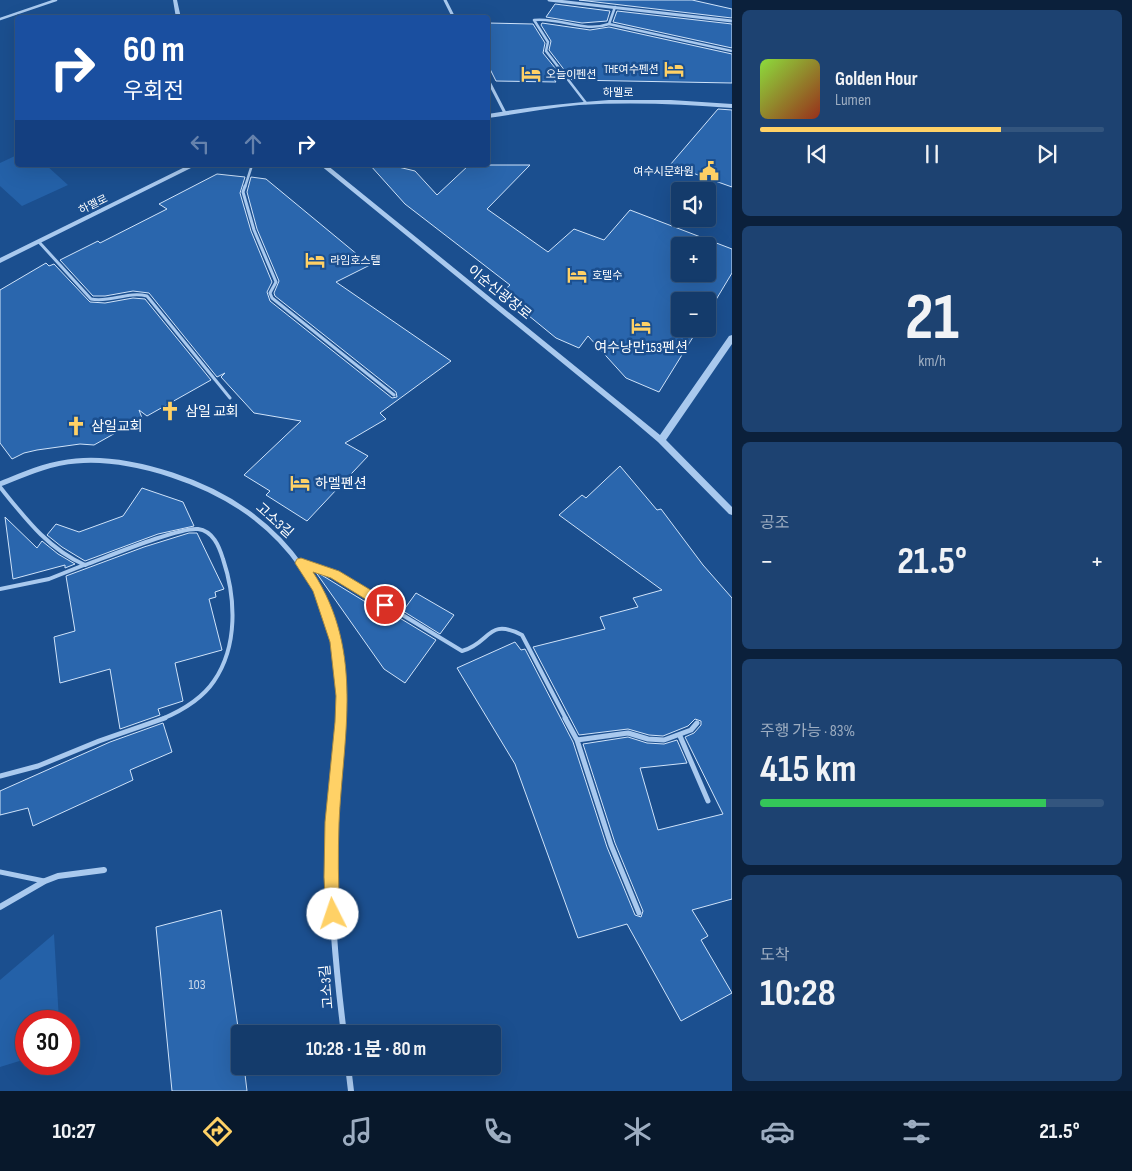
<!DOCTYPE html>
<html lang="ko">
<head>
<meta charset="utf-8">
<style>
  body { margin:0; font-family:"Sofia Sans Condensed","Noto Sans KR",sans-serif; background:#1d4271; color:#f1f3f6; height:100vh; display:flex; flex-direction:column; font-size:19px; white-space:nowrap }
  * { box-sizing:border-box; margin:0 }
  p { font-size:16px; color:#9dadc1 }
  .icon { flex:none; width:28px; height:28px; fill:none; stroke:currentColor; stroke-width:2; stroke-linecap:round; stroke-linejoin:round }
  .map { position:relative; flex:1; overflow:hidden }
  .details { display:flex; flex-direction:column; gap:10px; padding:10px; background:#0b203b; width:400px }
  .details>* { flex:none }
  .top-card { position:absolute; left:15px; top:15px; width:475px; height:152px; border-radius:5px; box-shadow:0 5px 20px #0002,0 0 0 1px #33557e; background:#1a4fa0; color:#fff; overflow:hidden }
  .controls { position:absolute; left:671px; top:182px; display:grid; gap:10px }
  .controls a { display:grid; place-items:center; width:45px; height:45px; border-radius:5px; background:#143b6b; box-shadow:0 5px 20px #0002,0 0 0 1px #33557e; font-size:25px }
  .speed { position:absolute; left:15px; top:1010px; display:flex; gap:10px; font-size:25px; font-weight:700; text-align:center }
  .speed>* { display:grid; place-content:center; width:65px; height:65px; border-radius:50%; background:#143b6b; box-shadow:0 5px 20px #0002,0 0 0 1px #33557e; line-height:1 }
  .speed .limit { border:8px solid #d22; background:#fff; color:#111 }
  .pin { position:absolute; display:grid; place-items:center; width:42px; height:42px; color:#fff; margin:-21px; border:2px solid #fff; border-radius:50%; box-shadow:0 1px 5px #0007 }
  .me { position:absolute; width:55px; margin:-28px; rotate:356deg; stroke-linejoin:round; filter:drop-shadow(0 0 4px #0008) }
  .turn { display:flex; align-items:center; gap:18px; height:105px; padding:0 25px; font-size:22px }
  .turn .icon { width:65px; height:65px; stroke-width:2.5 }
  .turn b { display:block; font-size:35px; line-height:42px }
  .lanes { display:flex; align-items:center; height:48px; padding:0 25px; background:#0003; justify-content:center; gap:25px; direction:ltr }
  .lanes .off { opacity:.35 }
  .big { font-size:38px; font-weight:700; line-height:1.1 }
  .details .card { flex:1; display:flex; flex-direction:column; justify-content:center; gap:8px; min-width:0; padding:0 18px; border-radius:8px; background:#1d4271 }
  .details .dial { align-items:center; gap:0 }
  .dial b { font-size:65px; line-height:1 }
  .song { display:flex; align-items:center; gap:15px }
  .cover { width:60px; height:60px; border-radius:8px; background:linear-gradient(135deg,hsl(90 70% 55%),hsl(10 70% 35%)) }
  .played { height:5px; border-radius:2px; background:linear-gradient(90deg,#ffd166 70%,#33557e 70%) }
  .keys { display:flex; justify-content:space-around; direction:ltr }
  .heat { display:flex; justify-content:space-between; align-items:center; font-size:28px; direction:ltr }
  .charge { height:8px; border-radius:4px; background:linear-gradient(90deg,#34c759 83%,#33557e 0) }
  .trip { position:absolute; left:231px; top:1025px; width:270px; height:50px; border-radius:5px; background:#143b6b; box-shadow:0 5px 20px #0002,0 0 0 1px #33557e; font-weight:700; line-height:50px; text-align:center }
  .tabs { display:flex; height:80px; justify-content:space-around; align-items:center; background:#08182b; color:#9dadc1 }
  .tabs .icon { width:35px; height:35px }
  .tabs .on { color:#ffd166 }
  .tabs b { font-size:22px; color:#f1f3f6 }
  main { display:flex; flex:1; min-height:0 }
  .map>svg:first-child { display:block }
</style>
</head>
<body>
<main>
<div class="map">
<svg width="732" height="1091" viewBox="0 0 732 1091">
  <rect width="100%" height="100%" fill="#1b4f8f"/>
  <path fill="#2461a8" d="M 17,155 L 18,165 L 46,165 L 68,185 L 22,206 L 0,186 L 0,163 Z
    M 54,934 L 59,1021 L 26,1021 L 26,1059 L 0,1067 L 0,980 Z"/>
  <path fill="#2a66ad" stroke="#cfe3fa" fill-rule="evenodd" d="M 579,0 L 692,0 L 732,9 L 732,18 Z
    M 555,4 L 610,11 L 607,21 L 582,23 L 546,17 Z
    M 617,11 L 732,24 L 732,48 L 613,22 Z
    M 488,23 L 533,24 L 545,43 L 543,53 L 564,79 L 554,79 L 556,82 L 496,81 L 488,65 Z
    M 542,23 L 590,30 L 609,27 L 732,54 L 732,83 L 572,80 L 549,50 L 551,41 L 541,25 Z
    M 718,109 L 732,110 L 732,187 L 670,165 Z
    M 370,165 L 390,165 L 415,171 L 437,195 L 469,165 L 530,165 L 487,209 L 548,252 L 574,229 L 604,240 L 630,210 L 732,249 L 732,273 L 708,313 L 708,301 L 680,301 L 680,329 L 698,329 L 659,392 L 626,378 L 588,336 L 579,348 L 556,338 L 501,293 L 510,285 L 405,204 ZM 680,246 L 708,246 L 708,274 L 680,274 Z
    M 217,174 L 245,177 L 240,193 L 251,231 L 272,282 L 267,292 L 270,301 L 392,398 L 397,397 L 396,392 L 275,296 L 274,293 L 279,281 L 257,229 L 247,192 L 251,177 L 266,179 L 370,265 L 336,282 L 451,361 L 380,413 L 386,419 L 345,443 L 368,456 L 307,521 L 266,495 L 270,491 L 244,475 L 301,421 L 254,413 L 221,377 L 225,373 L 217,377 L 149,293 L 133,291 L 105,296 L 93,296 L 60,260 L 98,241 L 100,243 L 167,209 L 159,204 Z
    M 46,263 L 49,266 L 54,264 L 90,302 L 105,303 L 133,298 L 145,299 L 211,380 L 147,416 L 139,410 L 142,418 L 94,445 L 80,444 L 37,450 L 24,453 L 12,459 L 0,443 L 0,290 Z
    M 620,466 L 657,510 L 661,509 L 703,565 L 732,598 L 732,899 L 692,910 L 708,936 L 701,940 L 732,993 L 681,1021 L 627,924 L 578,938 L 515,764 L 457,668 L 515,642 L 521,650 L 525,649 L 573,742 L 607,847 L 635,915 L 641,917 L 643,911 L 615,843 L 583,744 L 628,737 L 647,743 L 664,744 L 677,740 L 687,763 L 640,768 L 658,830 L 723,814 L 685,737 L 694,733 L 701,725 L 701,721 L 695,719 L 688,726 L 663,736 L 649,735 L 628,729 L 579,735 L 533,647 L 605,629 L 600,617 L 638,607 L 633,598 L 662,590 L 559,515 L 582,495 L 586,498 Z
    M 142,488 L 183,502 L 194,526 L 158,534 L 85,561 L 62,547 L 47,535 L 56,524 L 79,532 L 123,516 Z
    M 5,517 L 37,548 L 42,541 L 58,554 L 75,564 L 65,568 L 65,565 L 13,579 Z
    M 189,533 L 197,533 L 224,589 L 215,592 L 216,597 L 209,599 L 222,650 L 175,663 L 183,701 L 158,709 L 160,715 L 120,729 L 110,669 L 60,683 L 54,637 L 75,631 L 66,576 L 144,547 Z
    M 315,571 L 395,620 L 398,617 L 436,640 L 405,683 L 384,669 Z
    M 416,593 L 454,615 L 440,634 L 403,611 Z
    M 163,723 L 172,752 L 130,770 L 133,780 L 33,826 L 28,808 L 0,815 L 0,791 L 110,742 Z
    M 221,910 L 240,1041 L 240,1066 L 244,1066 L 247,1091 L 172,1091 L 156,927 Z"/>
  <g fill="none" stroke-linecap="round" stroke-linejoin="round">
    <path stroke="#a9c9ee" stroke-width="2.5" d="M 0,19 L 56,0
      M 609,24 L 732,51
      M 586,103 L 546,51 L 548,42 L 534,20 C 560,17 584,33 609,24 L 615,7
      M 245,187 L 252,165"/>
    <path stroke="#a9c9ee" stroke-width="3" d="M 245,186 L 243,192 L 254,230 L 276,282 L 270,293 L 272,298 L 394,395
      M 39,242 L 91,299 C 110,303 128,291 147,296 L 230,398"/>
    <path stroke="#a9c9ee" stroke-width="4" d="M 0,487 C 25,518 48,549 85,565 C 107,557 179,527 198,529 C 213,531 219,546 223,559 C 236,598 238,646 214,681 C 202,699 181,711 162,719
      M 301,563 L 335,574 L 462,651 C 491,643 487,617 522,635 L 566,719
      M 0,589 L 49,579 L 84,565"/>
    <path stroke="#a9c9ee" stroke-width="5" d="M 565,718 L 577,740 L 611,845 L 639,913
      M 680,736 L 708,801
      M 577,740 L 628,733 L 648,739 L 664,740 L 691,730 L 697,723
      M 0,776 L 38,766 L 99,741 L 165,718
      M 0,872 L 44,881"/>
    <path stroke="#a9c9ee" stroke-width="3" d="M 445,0 L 454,18
      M 549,0 L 732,21
      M 488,80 L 505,113"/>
    <path stroke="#a9c9ee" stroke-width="5" d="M 0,484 C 25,474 49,463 76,461 C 108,458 141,465 172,475 C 285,512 347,600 341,719"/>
    <path stroke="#a9c9ee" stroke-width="6" d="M 342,718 C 339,759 332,801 331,843 C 330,907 336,971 344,1034
      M 0,907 L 45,881 L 58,876 L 104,870
      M 348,1066 L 351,1091"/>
    <path fill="#a9c9ee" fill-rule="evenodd" d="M 173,0 L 177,0 L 181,18 L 176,18 Z
      M 609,100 L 671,100 L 732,104 L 732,108 C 681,104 630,102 579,105 C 548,108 518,114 488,118 L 488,114 C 528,107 568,103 609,100 Z
      M 189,165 L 197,165 L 0,263 L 0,258 Z
      M 320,165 L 327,165 L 660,435 L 729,336 L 732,335 L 732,344 L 666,440 L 732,507 L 732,515 L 729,514 L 658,442 L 631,419 Z"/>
  </g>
  <path fill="#ffd166" stroke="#a68842" d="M 301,558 L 339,571 L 389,601 L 391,605 L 389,608 L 385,610 L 380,608 L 331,578 L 313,572 C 365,652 343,735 339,823 C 338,853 338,883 340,914 L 338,919 L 333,921 L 328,919 L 326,914 L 324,877 L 325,822 L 335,722 L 336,696 L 330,642 L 313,591 L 295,563 L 297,559 Z"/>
  <defs>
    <symbol id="hotel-bare" viewBox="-9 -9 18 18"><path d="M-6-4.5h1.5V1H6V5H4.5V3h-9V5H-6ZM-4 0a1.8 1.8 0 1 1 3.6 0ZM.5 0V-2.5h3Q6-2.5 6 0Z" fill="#ffd166" stroke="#1b4f8f" stroke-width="2.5" paint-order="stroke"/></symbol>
    <symbol id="civic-bare" viewBox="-9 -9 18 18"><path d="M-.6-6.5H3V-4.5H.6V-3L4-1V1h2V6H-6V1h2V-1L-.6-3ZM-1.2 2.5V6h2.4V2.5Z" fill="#ffd166" stroke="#1b4f8f" stroke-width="2.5" paint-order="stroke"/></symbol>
    <symbol id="church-bare" viewBox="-9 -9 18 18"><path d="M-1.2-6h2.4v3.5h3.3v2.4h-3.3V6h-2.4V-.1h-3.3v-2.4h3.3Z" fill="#ffd166" stroke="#1b4f8f" stroke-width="2.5" paint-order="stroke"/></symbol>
  </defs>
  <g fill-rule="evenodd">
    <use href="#hotel-bare" x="660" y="55" width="28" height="28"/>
    <use href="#hotel-bare" x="517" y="60" width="28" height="28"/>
    <use href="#civic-bare" x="695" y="157" width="28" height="28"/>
    <use href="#hotel-bare" x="301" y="246" width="28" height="28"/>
    <use href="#hotel-bare" x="563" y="261" width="28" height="28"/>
    <use href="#hotel-bare" x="627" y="312" width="28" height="28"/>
    <use href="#church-bare" x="156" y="397" width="28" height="28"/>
    <use href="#church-bare" x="62" y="412" width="28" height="28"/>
    <use href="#hotel-bare" x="286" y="469" width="28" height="28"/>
  </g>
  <g text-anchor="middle" stroke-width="5" stroke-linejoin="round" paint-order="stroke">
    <g font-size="11" fill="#fff" stroke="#1b4f8f" text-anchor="start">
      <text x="659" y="73" text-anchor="end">THE여수펜션</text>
      <text x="546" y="78">오늘이펜션</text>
      <text x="694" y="175" text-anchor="end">여수시문화원</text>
      <text x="330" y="264">라임호스텔</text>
      <text x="592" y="279">호텔수</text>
    </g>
    <g font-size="11" fill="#fff" stroke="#1b4f8f">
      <text x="618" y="96">하멜로</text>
      <text transform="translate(93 204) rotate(-26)" y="4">하멜로</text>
    </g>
    <g font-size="14" fill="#fff" stroke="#1b4f8f">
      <text transform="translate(500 292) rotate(39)" y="5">이순신광장로</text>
      <text transform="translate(275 520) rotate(42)" y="5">고소3길</text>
      <text transform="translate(326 987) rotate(-95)" y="5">고소3길</text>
    </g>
    <g font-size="14" fill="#fff" stroke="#1b4f8f" text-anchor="start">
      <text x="641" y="352" text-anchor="middle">여수낭만153펜션</text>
      <text x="185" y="416">삼일 교회</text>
      <text x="91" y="431">삼일교회</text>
      <text x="315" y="488">하멜펜션</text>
    </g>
    <g font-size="14" fill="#cad9ea">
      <text x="197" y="989">103</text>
    </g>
  </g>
</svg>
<div class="controls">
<a><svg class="icon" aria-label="sound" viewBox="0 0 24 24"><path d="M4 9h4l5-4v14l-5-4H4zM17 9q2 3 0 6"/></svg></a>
<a>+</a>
<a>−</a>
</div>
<div class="speed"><div class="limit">30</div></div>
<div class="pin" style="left:385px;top:605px;background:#d93025"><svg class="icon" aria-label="arrive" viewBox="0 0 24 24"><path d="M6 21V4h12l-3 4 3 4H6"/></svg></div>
<svg class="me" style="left:333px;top:914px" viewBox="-20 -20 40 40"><circle r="19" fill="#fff"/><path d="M0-13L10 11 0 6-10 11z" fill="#ffd166"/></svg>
<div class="trip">10:28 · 1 분 · 80 m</div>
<div class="top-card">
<div class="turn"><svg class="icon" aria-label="right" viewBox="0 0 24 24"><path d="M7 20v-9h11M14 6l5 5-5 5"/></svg><div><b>60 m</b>우회전</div></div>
<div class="lanes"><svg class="icon off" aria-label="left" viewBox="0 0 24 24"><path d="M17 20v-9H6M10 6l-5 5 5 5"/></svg><svg class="icon off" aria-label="ahead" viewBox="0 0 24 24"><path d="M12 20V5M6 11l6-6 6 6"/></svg><svg class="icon" aria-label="right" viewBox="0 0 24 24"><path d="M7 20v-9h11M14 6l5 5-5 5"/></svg></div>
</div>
</div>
<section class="details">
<div class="card">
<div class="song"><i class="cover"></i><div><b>Golden Hour</b><p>Lumen</p></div></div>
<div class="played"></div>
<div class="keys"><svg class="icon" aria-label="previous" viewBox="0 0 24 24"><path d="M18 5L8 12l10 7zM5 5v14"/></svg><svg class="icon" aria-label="pause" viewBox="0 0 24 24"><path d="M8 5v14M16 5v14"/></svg><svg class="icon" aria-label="next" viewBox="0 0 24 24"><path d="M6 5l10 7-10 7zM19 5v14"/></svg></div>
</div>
<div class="card dial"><b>21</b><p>km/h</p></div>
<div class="card"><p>공조</p>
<div class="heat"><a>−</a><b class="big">21.5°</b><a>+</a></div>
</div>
<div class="card"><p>주행 가능 · 83%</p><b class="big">415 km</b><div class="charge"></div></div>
<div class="card"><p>도착</p><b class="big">10:28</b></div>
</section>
</main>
<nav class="tabs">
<b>10:27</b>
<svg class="icon on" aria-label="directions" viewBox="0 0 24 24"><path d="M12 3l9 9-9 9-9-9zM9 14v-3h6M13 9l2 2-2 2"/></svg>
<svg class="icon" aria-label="music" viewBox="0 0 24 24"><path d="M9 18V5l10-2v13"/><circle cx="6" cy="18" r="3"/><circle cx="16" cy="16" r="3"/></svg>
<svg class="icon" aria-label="phone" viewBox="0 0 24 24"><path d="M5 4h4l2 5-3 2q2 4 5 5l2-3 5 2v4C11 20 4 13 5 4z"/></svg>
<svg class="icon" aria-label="climate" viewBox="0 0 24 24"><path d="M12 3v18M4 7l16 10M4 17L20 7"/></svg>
<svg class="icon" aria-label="car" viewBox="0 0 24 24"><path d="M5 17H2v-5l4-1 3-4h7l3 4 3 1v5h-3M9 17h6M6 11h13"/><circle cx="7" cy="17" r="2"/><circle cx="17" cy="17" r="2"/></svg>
<svg class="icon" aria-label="filters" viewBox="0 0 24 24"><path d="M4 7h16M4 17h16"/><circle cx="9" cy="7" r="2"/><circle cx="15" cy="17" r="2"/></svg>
<b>21.5°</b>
</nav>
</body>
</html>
